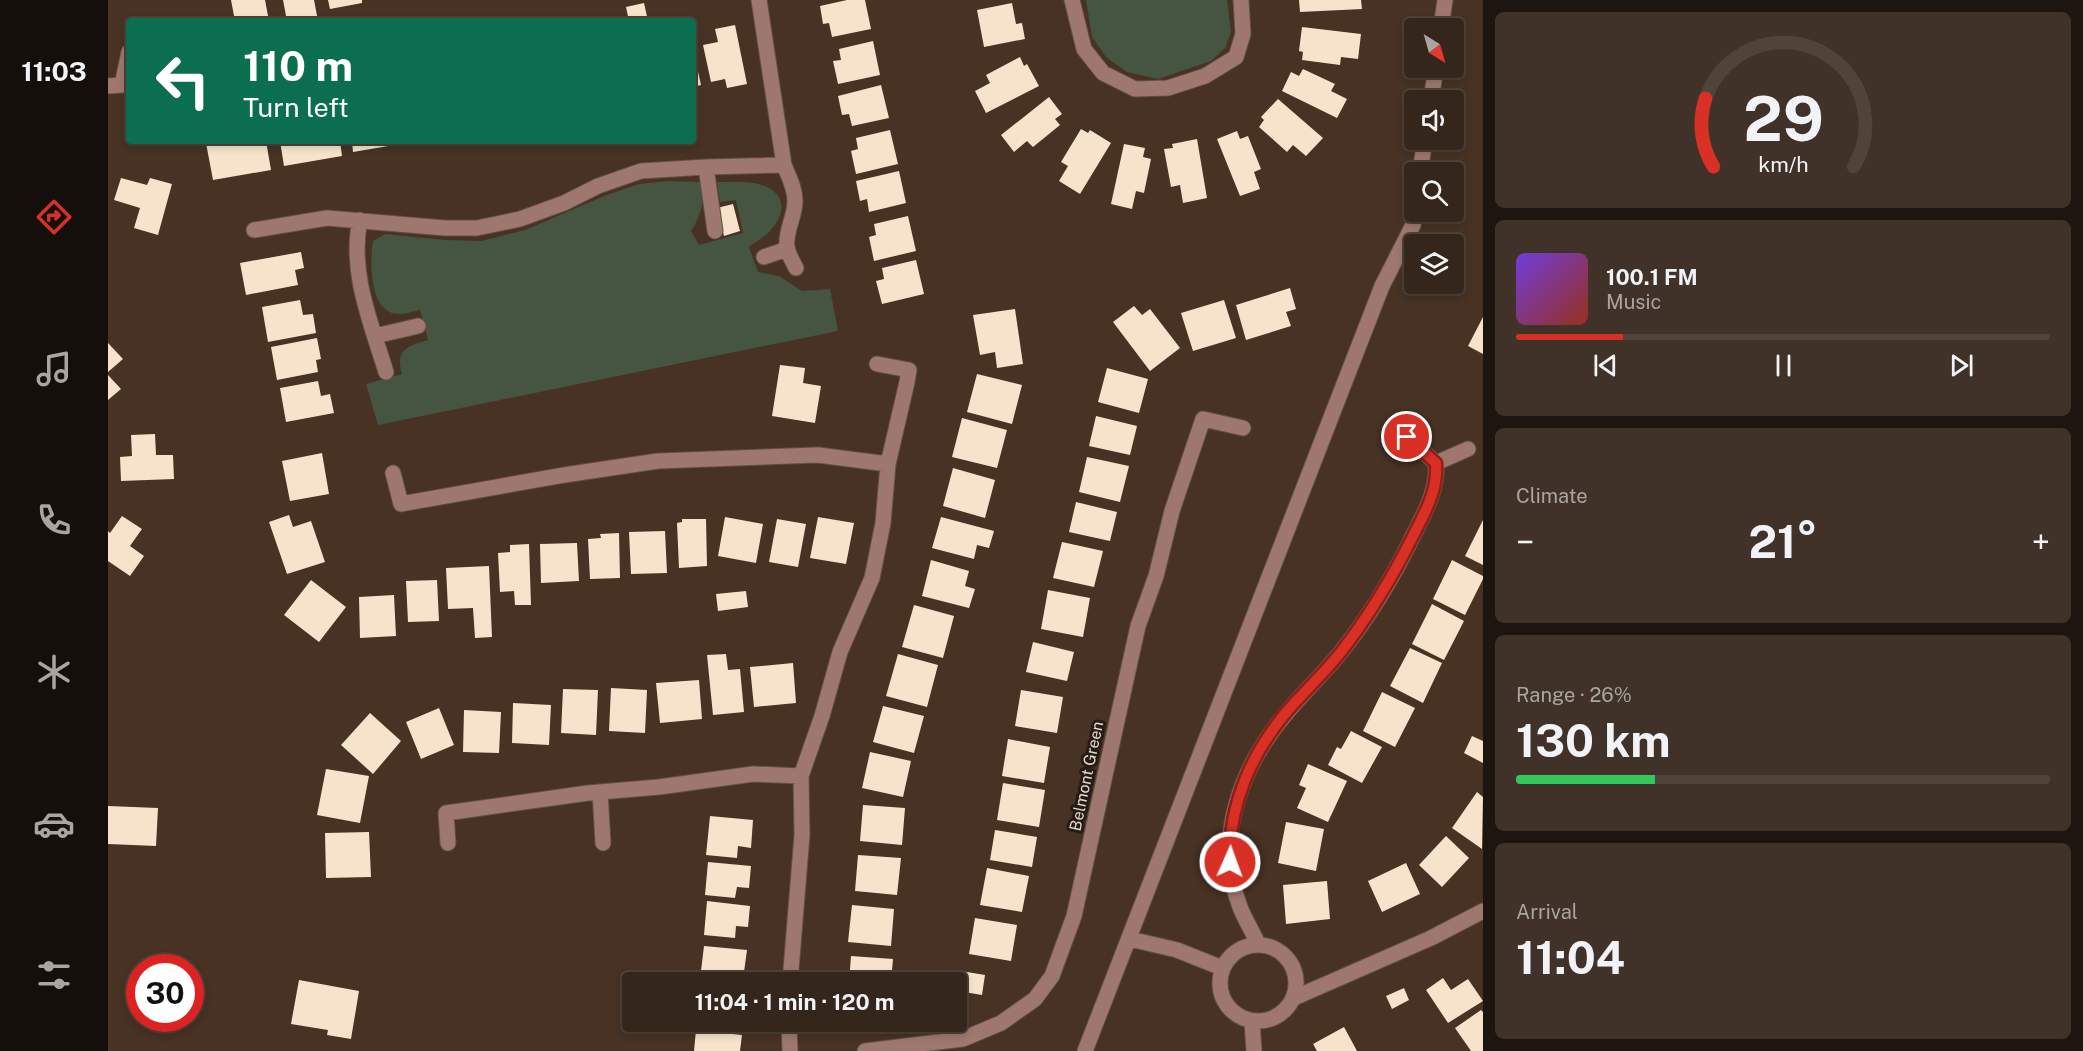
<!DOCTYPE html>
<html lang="en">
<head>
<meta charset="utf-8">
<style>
  body { margin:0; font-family:"Public Sans",sans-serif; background:#403228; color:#f1f3f6; height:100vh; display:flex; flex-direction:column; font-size:22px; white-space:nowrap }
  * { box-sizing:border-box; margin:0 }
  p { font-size:20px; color:#aaa5a3 }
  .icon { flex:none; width:33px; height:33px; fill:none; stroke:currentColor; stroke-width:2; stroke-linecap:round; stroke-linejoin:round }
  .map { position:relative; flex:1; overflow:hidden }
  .sheet { display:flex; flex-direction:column; gap:12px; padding:12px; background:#1d150f; width:600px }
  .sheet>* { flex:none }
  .banner { position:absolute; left:18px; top:18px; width:570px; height:126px; border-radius:6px; box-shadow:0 3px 9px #0003,0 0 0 2px #4f433a; background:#0b6e4f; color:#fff; overflow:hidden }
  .needle { width:39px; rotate:143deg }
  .buttons { position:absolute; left:1296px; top:18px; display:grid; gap:12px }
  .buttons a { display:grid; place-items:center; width:60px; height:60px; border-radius:6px; background:#35261b; box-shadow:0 3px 9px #0003,0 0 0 2px #4f433a; font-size:30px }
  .speed { position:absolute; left:18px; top:954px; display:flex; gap:12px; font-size:30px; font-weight:700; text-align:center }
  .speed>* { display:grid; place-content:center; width:78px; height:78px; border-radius:50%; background:#35261b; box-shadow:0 3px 9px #0003,0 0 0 2px #4f433a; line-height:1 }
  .speed .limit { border:9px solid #d22; background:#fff; color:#111 }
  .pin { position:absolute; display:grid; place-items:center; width:51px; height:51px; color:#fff; margin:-26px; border:3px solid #fff; border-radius:50%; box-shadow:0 2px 6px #0007 }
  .me { position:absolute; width:66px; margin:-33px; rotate:2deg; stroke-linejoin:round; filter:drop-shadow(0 0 4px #0008) }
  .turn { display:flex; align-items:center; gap:21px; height:126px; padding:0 18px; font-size:27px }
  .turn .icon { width:78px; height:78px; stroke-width:2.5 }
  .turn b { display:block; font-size:42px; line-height:51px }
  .big { font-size:45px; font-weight:700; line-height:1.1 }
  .sheet .card { flex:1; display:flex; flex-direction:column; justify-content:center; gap:9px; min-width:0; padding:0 21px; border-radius:9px; background:#403228 }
  .sheet .dial { align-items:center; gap:0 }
  .dial svg { height:156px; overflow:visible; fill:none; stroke:#4f433a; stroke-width:7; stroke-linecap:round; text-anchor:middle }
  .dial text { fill:#f1f3f6; stroke:none }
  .song { display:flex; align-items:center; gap:18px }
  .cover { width:72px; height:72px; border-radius:9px; background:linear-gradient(135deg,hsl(260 70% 55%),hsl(10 70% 35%)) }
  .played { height:6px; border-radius:3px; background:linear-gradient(90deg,#d93025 20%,#4f433a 20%) }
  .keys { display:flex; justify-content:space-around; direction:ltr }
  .heat { display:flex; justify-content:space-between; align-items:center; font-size:33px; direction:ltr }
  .charge { height:9px; border-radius:4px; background:linear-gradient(90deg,#34c759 26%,#4f433a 0) }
  .trip { position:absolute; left:514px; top:972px; width:345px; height:60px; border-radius:6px; background:#35261b; box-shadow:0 3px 9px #0003,0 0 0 2px #4f433a; font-weight:700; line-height:60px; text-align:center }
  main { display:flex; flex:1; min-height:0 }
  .tabs { display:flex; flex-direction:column; width:108px; justify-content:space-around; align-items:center; background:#150f0b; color:#aaa5a3 }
  .tabs .icon { width:42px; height:42px }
  .tabs .selected { color:#d93025 }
  .tabs b { font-size:27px; color:#f1f3f6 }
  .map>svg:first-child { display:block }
</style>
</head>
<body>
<main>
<nav class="tabs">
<b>11:03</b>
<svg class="icon selected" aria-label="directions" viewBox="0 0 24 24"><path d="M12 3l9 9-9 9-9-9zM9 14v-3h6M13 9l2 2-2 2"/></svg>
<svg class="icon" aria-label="music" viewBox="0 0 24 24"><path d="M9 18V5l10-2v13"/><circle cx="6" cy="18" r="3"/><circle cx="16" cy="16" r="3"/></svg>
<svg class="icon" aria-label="phone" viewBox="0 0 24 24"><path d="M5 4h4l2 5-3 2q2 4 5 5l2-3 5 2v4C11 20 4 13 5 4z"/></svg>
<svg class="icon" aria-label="climate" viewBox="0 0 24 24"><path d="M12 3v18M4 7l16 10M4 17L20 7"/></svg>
<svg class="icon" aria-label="car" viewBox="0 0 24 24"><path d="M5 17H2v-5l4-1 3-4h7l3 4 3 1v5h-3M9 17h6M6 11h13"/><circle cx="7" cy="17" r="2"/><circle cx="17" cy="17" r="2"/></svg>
<svg class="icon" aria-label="filters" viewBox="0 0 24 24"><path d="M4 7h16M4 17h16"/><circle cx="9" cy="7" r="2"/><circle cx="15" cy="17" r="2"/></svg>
</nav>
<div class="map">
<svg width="1375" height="1051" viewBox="0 0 1375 1051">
  <rect width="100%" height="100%" fill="#473224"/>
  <path fill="#465442" d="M 978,0 L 1119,0 L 1123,32 L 1117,48 L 1103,61 L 1050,79 L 1019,72 L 998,57 L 984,37 Z
    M 560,181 L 594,182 C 596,202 594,214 583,231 L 591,245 L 635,233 L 628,200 L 612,202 L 609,182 C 621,182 634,181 646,183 C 677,189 682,211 660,233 C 655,238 647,242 641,247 L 650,272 L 671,276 L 694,291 L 722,289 L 730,331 L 270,425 L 258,384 L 294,374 C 287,350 299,346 320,340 L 312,310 C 303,312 293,316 284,313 C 261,305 262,261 265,241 L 277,234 L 337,240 L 373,241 L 417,230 L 496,196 L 531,184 Z"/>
  <path fill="#f7e3cb" d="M 123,0 L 157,0 L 161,21 L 127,21 Z
    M 175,0 L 206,0 L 210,21 L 179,21 Z
    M 220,0 L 254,0 L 254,3 L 222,9 Z
    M 739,0 L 757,0 L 763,29 L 724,37 L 721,23 L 715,24 L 712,6 Z
    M 1191,0 L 1253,0 L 1254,9 L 1192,12 Z
    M 536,3 L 540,21 L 521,21 L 518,7 Z
    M 904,3 L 908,24 L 914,23 L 917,39 L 876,47 L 869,10 Z
    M 627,25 L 639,84 L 619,88 L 617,79 L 603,82 L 595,45 L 610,42 L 607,29 Z
    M 1194,27 L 1253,34 L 1250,59 L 1233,57 L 1232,65 L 1194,60 L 1195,52 L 1191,51 Z
    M 765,41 L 772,75 L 730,84 L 725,61 L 733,60 L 731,49 Z
    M 585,49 L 593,85 L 585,87 Z
    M 912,57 L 916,66 L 919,64 L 931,86 L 878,113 L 867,91 L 882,83 L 878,75 Z
    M 1195,69 L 1227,84 L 1223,91 L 1239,99 L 1229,118 L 1174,91 L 1183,72 L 1191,76 Z
    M 773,85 L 781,118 L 744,126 L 741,114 L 734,115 L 730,96 Z
    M 941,97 L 954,114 L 947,119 L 952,125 L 925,147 L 919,141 L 906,152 L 893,135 Z
    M 1170,99 L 1215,138 L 1198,156 L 1185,145 L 1179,152 L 1151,127 L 1156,120 L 1153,117 Z
    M 973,129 L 980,133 L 982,130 L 1003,143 L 972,194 L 951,181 L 960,166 L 953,162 Z
    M 782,130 L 790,164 L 748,174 L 743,151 L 750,149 L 748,138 Z
    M 1129,131 L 1132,139 L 1140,136 L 1153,169 L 1146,172 L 1152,189 L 1132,196 L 1109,139 Z
    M 1089,139 L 1099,198 L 1075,203 L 1072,185 L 1063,187 L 1056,149 L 1065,148 L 1064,144 Z
    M 109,141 L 158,141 L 163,170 L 105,180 L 98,143 Z
    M 172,141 L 232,141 L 234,156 L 176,166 Z
    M 244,141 L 304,141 L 304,142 L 245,152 Z
    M 1016,144 L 1037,148 L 1035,157 L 1043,159 L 1036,193 L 1028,191 L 1024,209 L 1003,204 Z
    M 791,171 L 798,203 L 761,212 L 759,199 L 752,201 L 748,181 Z
    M 13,178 L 39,185 L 42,178 L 64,184 L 50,235 L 26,228 L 32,208 L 6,200 Z
    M 625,204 L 632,231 L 616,236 L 609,208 Z
    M 800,216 L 808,251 L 766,261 L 761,237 L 768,235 L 766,224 Z
    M 193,252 L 196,268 L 187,270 L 190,285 L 138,295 L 132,263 Z
    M 808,260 L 816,294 L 774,304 L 768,281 L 776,279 L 774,268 Z
    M 1182,288 L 1188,309 L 1178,312 L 1183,326 L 1138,340 L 1128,305 Z
    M 192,300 L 195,315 L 205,314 L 208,333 L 160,342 L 154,307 Z
    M 1116,300 L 1128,338 L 1085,351 L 1073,313 Z
    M 1026,306 L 1034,315 L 1042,309 L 1072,348 L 1042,371 L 1005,322 Z
    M 907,309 L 915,364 L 889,368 L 887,352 L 872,355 L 865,315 Z
    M 1375,317 L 1375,354 L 1360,346 Z
    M 209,338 L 213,359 L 208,360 L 210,372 L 169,380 L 163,347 Z
    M 0,343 L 15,359 L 0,372 Z
    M 672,365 L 697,368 L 695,383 L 713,386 L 707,423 L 664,416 Z
    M 999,368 L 1040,379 L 1031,413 L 990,402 Z
    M 869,374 L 914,385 L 904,424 L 859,412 Z
    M 0,375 L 13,389 L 0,400 Z
    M 210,381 L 213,396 L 222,394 L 226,413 L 178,422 L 172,388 Z
    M 988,416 L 1029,426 L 1022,455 L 981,446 Z
    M 854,418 L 899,430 L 889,468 L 844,457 Z
    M 47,434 L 48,455 L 65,455 L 66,479 L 13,481 L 12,457 L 24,456 L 23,435 Z
    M 214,453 L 221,494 L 182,501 L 174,461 Z
    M 979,457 L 1021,466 L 1012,502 L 971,492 Z
    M 845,468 L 887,480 L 877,518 L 835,506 Z
    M 968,502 L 1009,512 L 1002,541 L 961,532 Z
    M 181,515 L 185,527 L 203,521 L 217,562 L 179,574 L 161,522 Z
    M 14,516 L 34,529 L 22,546 L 36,556 L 22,576 L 0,561 L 0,531 L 2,533 Z
    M 617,517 L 655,524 L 648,563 L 610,556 Z
    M 710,517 L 746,523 L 738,564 L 702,558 Z
    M 833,517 L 886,531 L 881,548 L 869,545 L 866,559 L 824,548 Z
    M 574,519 L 598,519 L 599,566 L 571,568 L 569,523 L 574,522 Z
    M 669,519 L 698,524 L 690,567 L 661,562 Z
    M 1375,520 L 1375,565 L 1357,556 Z
    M 557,531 L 559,573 L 523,574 L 521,532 Z
    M 511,533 L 512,578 L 482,579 L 480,539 L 493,538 L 492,534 Z
    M 954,542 L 995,551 L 986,587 L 945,578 Z
    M 469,543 L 471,581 L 433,583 L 432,544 Z
    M 421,544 L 423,605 L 407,605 L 406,591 L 392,592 L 390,553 L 402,552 L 402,545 Z
    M 823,560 L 861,571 L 857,586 L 867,589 L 861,608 L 814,596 Z
    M 1344,560 L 1375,576 L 1375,579 L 1357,615 L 1325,599 Z
    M 381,566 L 384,637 L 367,638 L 365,608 L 340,609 L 338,568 Z
    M 203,580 L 238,607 L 211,642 L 176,615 Z
    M 329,580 L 331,621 L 300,622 L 298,581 Z
    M 940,590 L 982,598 L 975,637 L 933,629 Z
    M 638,591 L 640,607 L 610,611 L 608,594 Z
    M 286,595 L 288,636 L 252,638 L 251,597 Z
    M 1324,604 L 1356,621 L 1336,660 L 1304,644 Z
    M 806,605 L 846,616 L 835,658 L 794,647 Z
    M 925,642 L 966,652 L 959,681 L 918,672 Z
    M 1302,648 L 1334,663 L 1315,703 L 1282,686 Z
    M 618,654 L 620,670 L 632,669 L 636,712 L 605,715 L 599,655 Z
    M 790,654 L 830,665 L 819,707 L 778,696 Z
    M 685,663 L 688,703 L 646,707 L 642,667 Z
    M 591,680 L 594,719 L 552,723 L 548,683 Z
    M 503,688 L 539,690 L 537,733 L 501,731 Z
    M 455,689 L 490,690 L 488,735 L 453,733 Z
    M 913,690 L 955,697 L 949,733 L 907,726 Z
    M 1274,692 L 1307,708 L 1287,747 L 1255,731 Z
    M 405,703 L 443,705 L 441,745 L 404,743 Z
    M 775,706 L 816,716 L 806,753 L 765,742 Z
    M 331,708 L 346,745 L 313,759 L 298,722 Z
    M 356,710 L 393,712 L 391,753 L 355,752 Z
    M 262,713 L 293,741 L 265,774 L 233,745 Z
    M 1243,731 L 1274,747 L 1254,783 L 1220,765 L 1229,747 L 1233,749 Z
    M 1364,736 L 1375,741 L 1375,763 L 1356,753 Z
    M 900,739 L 942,747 L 936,783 L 894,776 Z
    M 762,752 L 803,761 L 795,797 L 754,788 Z
    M 1200,764 L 1239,781 L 1220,822 L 1189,808 L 1198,788 L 1191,785 Z
    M 218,769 L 261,776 L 252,823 L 209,815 Z
    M 895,783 L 937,790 L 931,827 L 889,820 Z
    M 1369,792 L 1375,797 L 1374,849 L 1344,828 Z
    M 755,805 L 797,808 L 794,845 L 752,841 Z
    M 0,806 L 50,808 L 48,846 L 0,844 Z
    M 602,816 L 645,820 L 643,848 L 630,846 L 629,858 L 598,855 Z
    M 1178,822 L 1216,829 L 1208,871 L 1170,863 Z
    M 887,830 L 929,837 L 924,867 L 882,860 Z
    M 261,832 L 263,877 L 218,878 L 217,833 Z
    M 1338,836 L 1361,858 L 1334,887 L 1311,865 Z
    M 750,855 L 793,858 L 789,895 L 747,891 Z
    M 600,862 L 643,866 L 641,888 L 629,887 L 627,898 L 597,895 Z
    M 1298,863 L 1312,894 L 1274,912 L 1260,881 Z
    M 879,868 L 921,876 L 914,912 L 872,905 Z
    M 1219,881 L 1222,919 L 1178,924 L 1175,885 Z
    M 599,901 L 642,906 L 640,927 L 628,926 L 627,938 L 596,935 Z
    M 744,905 L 786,909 L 783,946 L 740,942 Z
    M 867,918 L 909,925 L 903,961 L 861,954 Z
    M 596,946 L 639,950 L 636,972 L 624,971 L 623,982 L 592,979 Z
    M 743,956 L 785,959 L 783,982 L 741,982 Z
    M 853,971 L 877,975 L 874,995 L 850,991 Z
    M 1335,978 L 1343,990 L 1360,979 L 1375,1001 L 1340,1023 L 1318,990 Z
    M 191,980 L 251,991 L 243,1039 L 219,1035 L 220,1030 L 183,1024 Z
    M 1296,988 L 1301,1000 L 1284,1009 L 1278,996 Z
    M 1373,1010 L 1375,1012 L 1375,1051 L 1363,1051 L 1347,1028 Z
    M 1236,1027 L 1249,1051 L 1209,1051 L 1205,1044 Z
    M 588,1030 L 634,1035 L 632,1051 L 586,1051 Z"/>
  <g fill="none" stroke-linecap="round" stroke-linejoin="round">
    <defs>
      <path id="minor" d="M 651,0 L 676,165 C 681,177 687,188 687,201 C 687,217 677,231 679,247 C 680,254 685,262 688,268
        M 964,0 L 976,49 L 995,73 L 1027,89 L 1060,88 L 1097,76 L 1128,57 L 1135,34 L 1133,0
        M 1333,28 L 1337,0
        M 0,86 L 14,85 L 21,52
        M 1323,100 L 1328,68
        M 598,167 L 607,231
        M 1312,172 L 1317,140
        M 252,220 C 241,272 263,323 278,372
        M 146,230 L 219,218 L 337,228 L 369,228 L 412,219 L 456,203 L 490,186 L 533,171 L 598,167 L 676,165
        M 656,257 L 679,249
        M 267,336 L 310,326
        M 1299,437 L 1328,463
        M 285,473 L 293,504 L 456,475 L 550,461 L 710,455 L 780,464
        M 492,792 L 495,843
        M 340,843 L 338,813 L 480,793 L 551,787 L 645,774 L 693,776
        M 1022,939 L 1069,950 L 1114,968
        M 1150,944 C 1145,932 1137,920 1132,907 C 1105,837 1134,764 1181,710 C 1198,690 1217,672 1233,652 C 1260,618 1284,579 1303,540 C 1315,515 1330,492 1328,463 L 1360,449
        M1112 983a38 38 0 1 1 76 0a38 38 0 1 1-76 0Z
        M 682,982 L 694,835 L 693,776 L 714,716 L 732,652 L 764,578 L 775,523 L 780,464 L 799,382 L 801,370 L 769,364
        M 1186,998 L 1323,938 L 1375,911
        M 1144,1021 L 1146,1051
        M 681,1022 L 682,1051
        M 757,1051 L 855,1039 L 893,1023 L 927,999 L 944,976 L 966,916 L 1030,626 L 1048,576 L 1064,511 L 1095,419 L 1135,428
        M 977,1051 L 1274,286 L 1305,225 L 1307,212"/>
    </defs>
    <use href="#minor" stroke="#645043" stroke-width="17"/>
    <use href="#minor" stroke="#9e786f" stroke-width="15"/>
  </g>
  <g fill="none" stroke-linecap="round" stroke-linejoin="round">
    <defs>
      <path id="route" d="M 1122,862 C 1120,805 1144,752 1181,709 C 1198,690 1217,672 1233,652 C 1261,616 1285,576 1305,536 C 1317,512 1330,491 1328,463 L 1299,437"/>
    </defs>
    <use href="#route" stroke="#8d1f18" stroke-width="15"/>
    <use href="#route" stroke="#d93025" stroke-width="10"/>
  </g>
  <g text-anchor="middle" stroke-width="6" stroke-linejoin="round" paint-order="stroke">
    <g font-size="16" fill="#e6d7cf" stroke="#261c16">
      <text transform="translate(978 776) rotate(-78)" y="6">Belmont Green</text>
    </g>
  </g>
</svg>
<div class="buttons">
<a><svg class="needle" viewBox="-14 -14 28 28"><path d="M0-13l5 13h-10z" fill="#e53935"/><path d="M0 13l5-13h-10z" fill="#aaa5a3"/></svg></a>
<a><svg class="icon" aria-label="sound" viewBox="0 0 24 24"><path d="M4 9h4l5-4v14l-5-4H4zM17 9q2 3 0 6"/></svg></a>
<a><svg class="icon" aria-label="search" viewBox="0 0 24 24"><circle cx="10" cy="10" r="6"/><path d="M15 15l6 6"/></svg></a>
<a><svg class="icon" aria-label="layers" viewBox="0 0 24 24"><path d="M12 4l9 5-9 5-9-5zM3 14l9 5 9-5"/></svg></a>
</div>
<div class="speed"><div class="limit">30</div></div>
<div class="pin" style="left:1299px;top:437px;background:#d93025"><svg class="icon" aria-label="arrive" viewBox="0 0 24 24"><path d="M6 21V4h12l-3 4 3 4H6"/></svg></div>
<svg class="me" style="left:1122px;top:862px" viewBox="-20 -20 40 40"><circle r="17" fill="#d93025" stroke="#fff" stroke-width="3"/><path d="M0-11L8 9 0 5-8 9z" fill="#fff"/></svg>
<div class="trip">11:04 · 1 min · 120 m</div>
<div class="banner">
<div class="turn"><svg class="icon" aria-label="left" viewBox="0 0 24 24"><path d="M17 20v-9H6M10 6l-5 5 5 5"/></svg><div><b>110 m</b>Turn left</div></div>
</div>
</div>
<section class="sheet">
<div class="card dial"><svg viewBox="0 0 100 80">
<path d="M14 69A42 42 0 1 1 86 69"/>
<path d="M14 69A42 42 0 0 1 10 34" stroke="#d93025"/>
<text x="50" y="56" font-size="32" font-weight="700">29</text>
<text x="50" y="72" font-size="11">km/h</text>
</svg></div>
<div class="card">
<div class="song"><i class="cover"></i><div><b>100.1 FM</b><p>Music</p></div></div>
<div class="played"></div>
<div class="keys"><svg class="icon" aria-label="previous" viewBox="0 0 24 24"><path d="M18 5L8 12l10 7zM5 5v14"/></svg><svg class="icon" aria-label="pause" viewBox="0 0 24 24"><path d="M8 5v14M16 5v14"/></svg><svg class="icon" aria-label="next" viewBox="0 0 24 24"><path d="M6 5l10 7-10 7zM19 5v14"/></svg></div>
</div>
<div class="card"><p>Climate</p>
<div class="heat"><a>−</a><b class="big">21°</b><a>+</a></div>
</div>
<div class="card"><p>Range · 26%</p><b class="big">130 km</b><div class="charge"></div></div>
<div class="card"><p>Arrival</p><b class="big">11:04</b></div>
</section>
</main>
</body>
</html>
